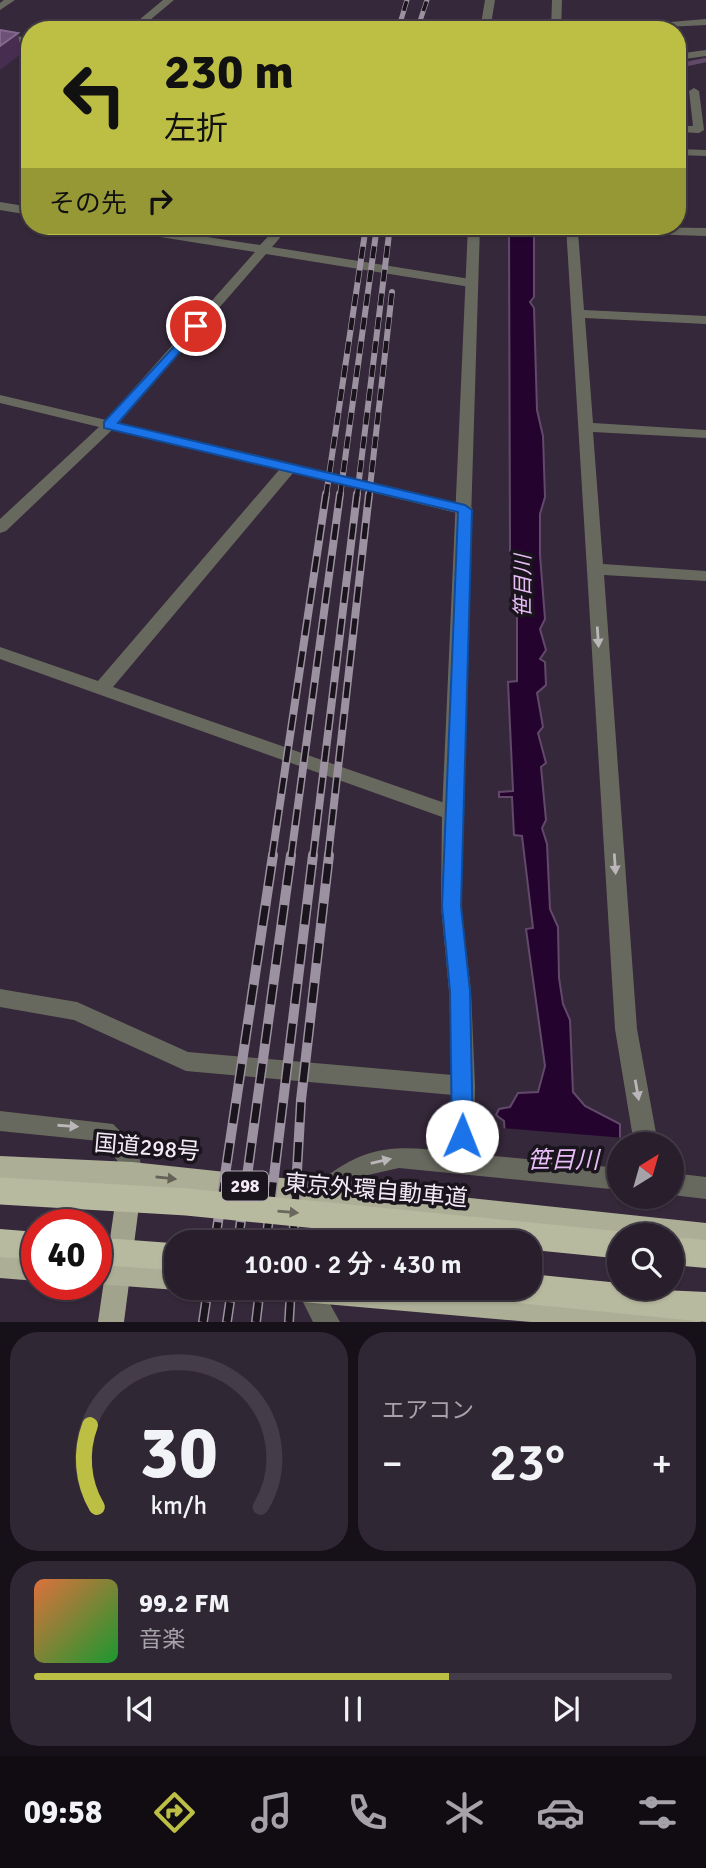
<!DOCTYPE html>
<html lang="ja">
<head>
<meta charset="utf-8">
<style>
  body { margin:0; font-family:Signika,"Noto Sans JP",sans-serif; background:#302734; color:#f1f3f6; height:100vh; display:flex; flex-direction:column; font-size:26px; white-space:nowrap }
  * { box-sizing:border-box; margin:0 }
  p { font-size:23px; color:#a5a2a9 }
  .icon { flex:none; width:38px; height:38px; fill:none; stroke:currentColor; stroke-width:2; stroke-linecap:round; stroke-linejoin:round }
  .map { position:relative; height:1322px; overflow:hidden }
  .details { display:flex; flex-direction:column; gap:10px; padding:10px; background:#161018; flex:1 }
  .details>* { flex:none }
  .top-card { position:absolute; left:21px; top:21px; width:665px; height:214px; border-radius:28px; box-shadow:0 2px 5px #0004,0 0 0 2px #443c48; background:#bcbf44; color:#111; overflow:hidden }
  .needle { width:46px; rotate:37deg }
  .tools { position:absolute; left:607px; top:1132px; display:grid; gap:14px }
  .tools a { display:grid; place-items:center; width:77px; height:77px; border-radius:50%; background:#281e2c; box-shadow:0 2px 5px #0004,0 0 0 2px #443c48; font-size:35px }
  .speed { position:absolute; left:21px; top:1209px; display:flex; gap:14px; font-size:35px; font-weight:700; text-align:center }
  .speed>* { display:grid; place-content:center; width:91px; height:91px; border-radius:50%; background:#281e2c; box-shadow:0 2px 5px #0004,0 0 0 2px #443c48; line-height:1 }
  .speed .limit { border:10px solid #d22; background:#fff; color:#111 }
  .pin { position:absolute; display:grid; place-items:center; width:60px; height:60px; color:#fff; margin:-30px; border:4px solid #fff; border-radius:50%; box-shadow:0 2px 7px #0007 }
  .me { position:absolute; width:77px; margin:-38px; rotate:1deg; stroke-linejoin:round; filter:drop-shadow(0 0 5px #0008) }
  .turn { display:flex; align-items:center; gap:24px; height:147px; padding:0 28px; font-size:32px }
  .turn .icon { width:91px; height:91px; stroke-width:2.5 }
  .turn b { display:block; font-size:49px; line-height:60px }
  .then { display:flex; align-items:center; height:66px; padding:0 28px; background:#0003; gap:14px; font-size:26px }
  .big { font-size:52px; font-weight:600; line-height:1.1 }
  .details .card { flex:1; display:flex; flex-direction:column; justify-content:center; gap:10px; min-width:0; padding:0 24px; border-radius:28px; background:#302734 }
  .details .dial { align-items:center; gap:0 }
  .dial svg { height:182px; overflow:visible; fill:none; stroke:#443c48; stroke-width:7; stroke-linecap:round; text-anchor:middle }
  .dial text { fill:#f1f3f6; stroke:none }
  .song { display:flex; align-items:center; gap:21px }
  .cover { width:84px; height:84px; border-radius:10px; background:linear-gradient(135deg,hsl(20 70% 55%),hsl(130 70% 35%)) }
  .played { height:7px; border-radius:4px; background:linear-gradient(90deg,#bcbf44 65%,#443c48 65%) }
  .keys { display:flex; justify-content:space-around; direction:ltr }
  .heat { display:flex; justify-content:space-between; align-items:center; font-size:38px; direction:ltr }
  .details .tiles { flex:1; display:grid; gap:10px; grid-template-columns:1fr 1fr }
  .card:last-child { grid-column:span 2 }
  .trip { position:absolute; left:164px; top:1230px; width:378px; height:70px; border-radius:28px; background:#281e2c; box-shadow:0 2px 5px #0004,0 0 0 2px #443c48; font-weight:600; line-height:70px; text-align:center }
  .tab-bar { display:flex; height:112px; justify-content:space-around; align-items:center; background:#100c12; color:#a5a2a9 }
  .tab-bar .icon { width:49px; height:49px }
  .tab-bar .selected { color:#bcbf44 }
  .tab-bar b { font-size:32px; color:#f1f3f6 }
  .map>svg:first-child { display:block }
</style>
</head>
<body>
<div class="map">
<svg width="706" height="1322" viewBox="0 0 706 1322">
  <rect width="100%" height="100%" fill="#35283a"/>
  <path fill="#24042e" stroke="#62496a" stroke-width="2" d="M 509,226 L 534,226 L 534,297 L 530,302 L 534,308 L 537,410 L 543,436 L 545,497 L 540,514 L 540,555 L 545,619 L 540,629 L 546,650 L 540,659 L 545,662 L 546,685 L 537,693 L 543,727 L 538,733 L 546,763 L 541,767 L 546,820 L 542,828 L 547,844 L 550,909 L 558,927 L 559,978 L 563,1004 L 570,1020 L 573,1092 L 585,1106 L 620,1124 L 620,1197 L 530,1288 L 530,1242 L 512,1242 L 504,1121 L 496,1115 L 499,1109 L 510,1107 L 518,1093 L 538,1092 L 545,1066 L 526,929 L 533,928 L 522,836 L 514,835 L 512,797 L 499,797 L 499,792 L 513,791 L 508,682 L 517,681 L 517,552 L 510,551 Z"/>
  <path fill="#35283a" d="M 501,1128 L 625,1138 L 625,1144 L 620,1144 L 620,1197 L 629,1197 L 631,1236 L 620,1236 L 620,1288 L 634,1288 L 637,1322 L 513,1322 L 511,1288 L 530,1288 L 530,1242 L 508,1242 Z"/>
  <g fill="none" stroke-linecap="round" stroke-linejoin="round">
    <path stroke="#62496a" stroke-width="4.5" d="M 677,66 L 706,60"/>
    <path fill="#68695e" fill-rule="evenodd" d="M 4,0 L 15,0 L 0,10 L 0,3 Z
      M 163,0 L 174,0 L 138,30 L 127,30 Z
      M 552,0 L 562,0 L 561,30 L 551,30 Z
      M 706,19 L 706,25 L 606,30 L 611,27 Z
      M 0,34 L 30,38 L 30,44 L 0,40 Z
      M 706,50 L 706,56 L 677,60 L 677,54 Z
      M 694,88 L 699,91 L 704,130 L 699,133 L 677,132 L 677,126 L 693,126 L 689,91 Z
      M 677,149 L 706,150 L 706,156 L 677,155 Z
      M 0,202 L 30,207 L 30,215 L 0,210 Z
      M 110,226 L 136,226 L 260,245 L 278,226 L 290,226 L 272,247 L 470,279 L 476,283 L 470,287 L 266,254 L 119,423 L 471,507 L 473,510 L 465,515 L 293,473 L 113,687 L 459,808 L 462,813 L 459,818 L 445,818 L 0,659 L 0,647 L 98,681 L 279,470 L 112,430 L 6,531 L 0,533 L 0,519 L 99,427 L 0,403 L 0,395 L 106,420 L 255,252 L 116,230 Z
      M 566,226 L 706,228 L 706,236 L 578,232 L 584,310 L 706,316 L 706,324 L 585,318 L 593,423 L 706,430 L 706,438 L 593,432 L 603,564 L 706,571 L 706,581 L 604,575 L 637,1029 L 658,1144 L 634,1144 L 615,1029 Z
      M 0,989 L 77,1002 L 188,1052 L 464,1076 L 472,1079 L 475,1086 L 472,1093 L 464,1096 L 186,1071 L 74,1020 L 0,1007 Z"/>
    <path fill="#68695e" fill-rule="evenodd" d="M 485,0 L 495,0 L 490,30 L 480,30 Z
      M 468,226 L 480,226 L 462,813 L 461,906 L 471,991 L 475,1086 L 474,1154 L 620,1168 L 620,1190 L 399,1168 L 368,1175 L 322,1204 L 313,1201 L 310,1193 C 315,1182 324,1178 334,1171 C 374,1143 404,1147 450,1151 L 453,1086 L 449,991 L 441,906 L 442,813 Z
      M 0,1111 L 113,1124 L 136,1147 L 144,1174 L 140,1182 L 132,1185 L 124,1182 L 117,1160 L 99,1141 L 0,1131 Z
      M 672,1173 L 706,1177 L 706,1199 L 672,1195 Z
      M 296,1288 L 321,1288 L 340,1322 L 313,1322 Z"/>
    <path fill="#a2a38d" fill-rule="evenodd" d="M 129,1179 L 138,1182 L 141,1190 L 124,1322 L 98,1322 L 117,1190 L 120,1182 Z"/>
    <path fill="#adae96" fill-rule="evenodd" d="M 0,1156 L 132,1162 L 706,1223 L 706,1249 L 672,1245 L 672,1236 L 620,1236 L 620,1239 L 132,1186 L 0,1180 Z
      M 0,1252 L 37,1255 L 37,1281 L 0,1278 Z
      M 96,1258 L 177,1264 L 177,1288 L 183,1288 L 177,1290 L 96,1284 Z
      M 288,1288 L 457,1288 L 687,1308 L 697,1312 L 701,1322 L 531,1322 L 302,1302 L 292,1298 Z"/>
    <path fill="#b8baa0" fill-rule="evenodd" d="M 0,1229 L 37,1232 L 37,1260 L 0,1257 Z
      M 672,1237 L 706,1240 L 706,1268 L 672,1265 Z
      M 530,1274 L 620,1283 L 620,1288 L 706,1292 L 706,1322 L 518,1303 L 507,1298 L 503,1288 L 530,1288 Z"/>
    <defs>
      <path id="rail-far3" d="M 398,30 L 407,0
        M 417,30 L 427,0"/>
      <path id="rail-far2" d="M 326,496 L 366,226
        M 340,496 L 377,226
        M 357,496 L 390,226
        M 369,496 L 392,292"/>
      <path id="rail-far1" d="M 272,857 L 326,494
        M 291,857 L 340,494
        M 313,857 L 357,494
        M 328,857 L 369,494"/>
      <path id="rail" d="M 215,1242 L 273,855
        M 238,1242 L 291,855
        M 266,1242 L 313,855
        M 293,1242 L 301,1100 L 329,855
        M 203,1322 L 208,1288
        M 227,1322 L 232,1288
        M 256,1322 L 260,1288
        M 289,1322 L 291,1288"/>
    </defs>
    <use href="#rail-far3" stroke="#9c91a0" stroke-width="5"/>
    <use href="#rail-far2" stroke="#9c91a0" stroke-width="6"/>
    <use href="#rail-far1" stroke="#9c91a0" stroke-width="8"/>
    <use href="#rail" stroke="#9c91a0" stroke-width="10"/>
    <use href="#rail-far3" stroke="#1a141c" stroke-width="3.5" stroke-dasharray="10" stroke-linecap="butt"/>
    <use href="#rail-far2" stroke="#1a141c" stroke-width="4.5" stroke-dasharray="12" stroke-linecap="butt"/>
    <use href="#rail-far1" stroke="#1a141c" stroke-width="5" stroke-dasharray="16" stroke-linecap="butt"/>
    <use href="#rail" stroke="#1a141c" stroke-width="7" stroke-dasharray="20" stroke-linecap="butt"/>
    <path stroke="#b8baa0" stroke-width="27" d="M 0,1191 L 187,1202 L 620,1245
      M 96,1251 L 177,1257"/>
  </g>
  <path fill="#472e50" d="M 18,33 L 21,54 L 0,70 L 0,46 Z"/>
  <path fill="#6e5179" stroke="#83698c" stroke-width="2" d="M 0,30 L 18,33 L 0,46 Z"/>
  <defs><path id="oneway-solid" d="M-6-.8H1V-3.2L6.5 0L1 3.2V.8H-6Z" transform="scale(1.75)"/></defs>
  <g fill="#bbb6b9">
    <use href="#oneway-solid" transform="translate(598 637) rotate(86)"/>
    <use href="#oneway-solid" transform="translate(615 864) rotate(86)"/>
    <use href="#oneway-solid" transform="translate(637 1090) rotate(80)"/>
    <use href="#oneway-solid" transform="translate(68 1126) rotate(4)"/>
    <use href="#oneway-solid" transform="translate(381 1161) rotate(-13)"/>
  </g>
  <use fill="#646159" href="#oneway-solid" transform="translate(166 1178) rotate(6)"/>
  <use fill="#69675e" href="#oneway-solid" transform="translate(288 1212) rotate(5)"/>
  <path fill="#1a73e8" stroke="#114b97" stroke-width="2" d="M 196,323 L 200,324 L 200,329 L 118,423 L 465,505 L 472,510 L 461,906 L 470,991 L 473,1136 L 470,1143 L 462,1146 L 455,1143 L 452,1136 L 450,991 L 442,906 L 458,512 L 104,428 L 104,422 Z"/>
  <g text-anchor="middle" stroke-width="7" stroke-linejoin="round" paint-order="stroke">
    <rect fill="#1a141c" stroke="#b2aab5" stroke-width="2" x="222" y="1171.5" width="46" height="29" rx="5"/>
    <g font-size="18" font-weight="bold" fill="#f3eaf6">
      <text x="245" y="1192">298</text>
    </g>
    <g font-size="21" font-style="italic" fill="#e8bdf8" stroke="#1a141c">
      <text transform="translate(523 586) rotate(-90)" y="7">笹目川</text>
    </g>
    <g font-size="23" fill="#f3eaf6" stroke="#1a141c">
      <text transform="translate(147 1147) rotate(5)" y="8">国道298号</text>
      <text transform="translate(376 1190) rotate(5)" y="8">東京外環自動車道</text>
    </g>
    <g font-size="24" font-style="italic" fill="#e8bdf8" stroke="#1a141c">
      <text x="563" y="1168">笹目川</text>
    </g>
  </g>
</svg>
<div class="tools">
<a><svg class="needle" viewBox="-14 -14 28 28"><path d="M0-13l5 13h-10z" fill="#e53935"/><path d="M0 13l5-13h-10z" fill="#a5a2a9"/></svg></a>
<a><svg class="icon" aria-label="search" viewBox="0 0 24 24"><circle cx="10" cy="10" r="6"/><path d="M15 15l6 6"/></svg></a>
</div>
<div class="speed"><div class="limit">40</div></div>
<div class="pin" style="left:196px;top:326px;background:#d93025"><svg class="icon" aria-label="arrive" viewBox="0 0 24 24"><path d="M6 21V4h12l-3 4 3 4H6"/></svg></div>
<svg class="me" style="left:462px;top:1136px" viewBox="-20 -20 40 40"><circle r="19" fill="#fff"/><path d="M0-13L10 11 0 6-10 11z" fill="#1a73e8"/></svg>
<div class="trip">10:00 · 2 分 · 430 m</div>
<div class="top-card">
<div class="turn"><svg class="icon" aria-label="left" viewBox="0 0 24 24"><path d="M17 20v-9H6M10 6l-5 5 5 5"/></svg><div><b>230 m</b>左折</div></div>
<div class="then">その先<svg class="icon" aria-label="right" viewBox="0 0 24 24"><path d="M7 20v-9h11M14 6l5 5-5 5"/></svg></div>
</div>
</div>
<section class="details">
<div class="tiles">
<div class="card dial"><svg viewBox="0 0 100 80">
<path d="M14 69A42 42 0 1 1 86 69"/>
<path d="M14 69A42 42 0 0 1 11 33" stroke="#bcbf44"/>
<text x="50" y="56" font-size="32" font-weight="700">30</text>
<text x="50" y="72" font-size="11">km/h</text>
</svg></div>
<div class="card"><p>エアコン</p>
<div class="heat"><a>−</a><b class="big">23°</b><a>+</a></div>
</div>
<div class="card">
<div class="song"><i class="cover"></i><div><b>99.2 FM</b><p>音楽</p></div></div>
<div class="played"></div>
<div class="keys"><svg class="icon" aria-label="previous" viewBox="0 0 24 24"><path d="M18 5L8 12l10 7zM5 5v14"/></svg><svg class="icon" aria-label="pause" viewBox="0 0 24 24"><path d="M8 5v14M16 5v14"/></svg><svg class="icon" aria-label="next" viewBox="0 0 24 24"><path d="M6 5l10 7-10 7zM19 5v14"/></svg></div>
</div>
</div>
</section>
<nav class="tab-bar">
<b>09:58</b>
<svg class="icon selected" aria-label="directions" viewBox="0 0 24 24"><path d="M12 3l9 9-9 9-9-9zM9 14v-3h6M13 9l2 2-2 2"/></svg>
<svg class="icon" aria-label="music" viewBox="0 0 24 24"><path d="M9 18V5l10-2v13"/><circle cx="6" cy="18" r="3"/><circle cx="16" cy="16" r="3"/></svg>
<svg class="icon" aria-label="phone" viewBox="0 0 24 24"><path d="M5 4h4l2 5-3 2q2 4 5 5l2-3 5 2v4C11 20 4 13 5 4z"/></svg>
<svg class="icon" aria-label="climate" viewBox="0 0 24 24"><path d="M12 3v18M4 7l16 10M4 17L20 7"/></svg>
<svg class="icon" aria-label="car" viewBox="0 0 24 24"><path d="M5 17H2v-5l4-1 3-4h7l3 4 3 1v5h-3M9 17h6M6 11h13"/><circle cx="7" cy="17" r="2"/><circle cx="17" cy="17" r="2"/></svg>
<svg class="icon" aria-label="filters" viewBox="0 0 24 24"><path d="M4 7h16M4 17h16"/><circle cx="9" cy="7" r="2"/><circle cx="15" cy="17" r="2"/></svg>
</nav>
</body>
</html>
